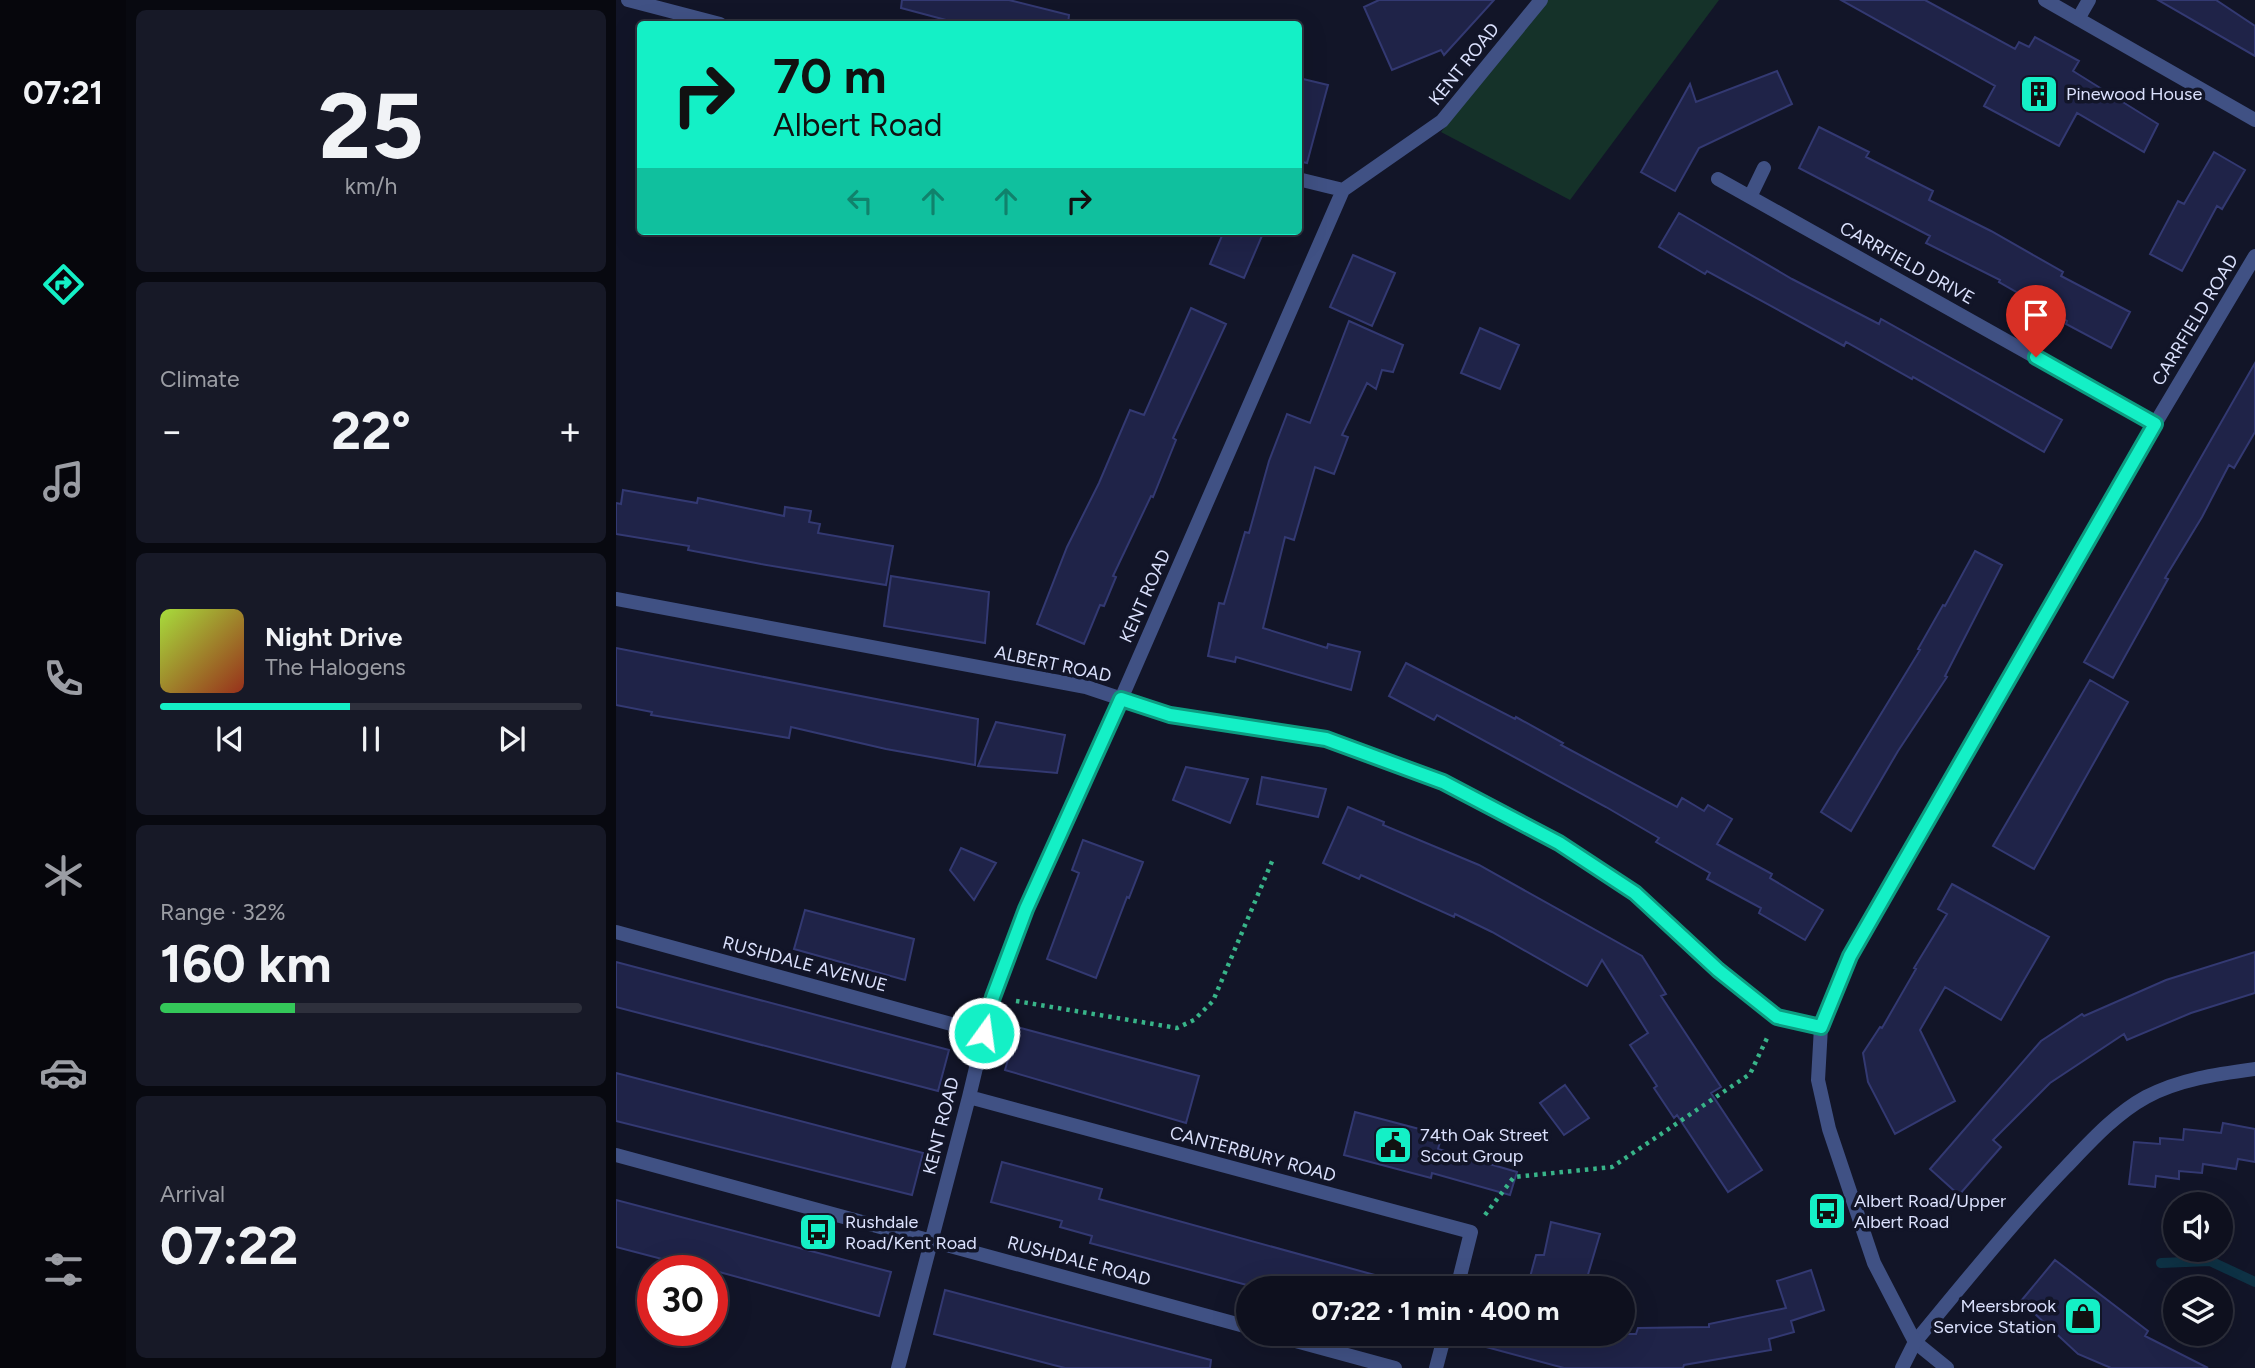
<!DOCTYPE html>
<html lang="en">
<head>
<meta charset="utf-8">
<style>
  body { margin:0; font-family:Figtree,sans-serif; background:#171927; color:#f1f3f6; height:100vh; display:flex; flex-direction:column; font-size:26px; white-space:nowrap }
  * { box-sizing:border-box; margin:0 }
  p { font-size:23px; color:#9b9da4 }
  .icon { flex:none; width:38px; height:38px; fill:none; stroke:currentColor; stroke-width:2; stroke-linecap:round; stroke-linejoin:round }
  .map { position:relative; flex:1; overflow:hidden }
  .panel { display:flex; flex-direction:column; gap:10px; padding:10px; background:#080910; width:490px }
  .panel>* { flex:none }
  .hud { position:absolute; left:21px; top:21px; width:665px; height:214px; border-radius:7px; box-shadow:0 7px 28px #0002,0 0 0 2px #2e303c; background:#14f0c6; color:#111; overflow:hidden }
  .fabs { position:absolute; left:1547px; top:1192px; display:grid; gap:14px }
  .fabs a { display:grid; place-items:center; width:70px; height:70px; border-radius:50%; background:#0e101e; box-shadow:0 7px 28px #0002,0 0 0 2px #2e303c; font-size:35px }
  .speed { position:absolute; left:21px; top:1255px; display:flex; gap:14px; font-size:35px; font-weight:700; text-align:center }
  .speed>* { display:grid; place-content:center; width:91px; height:91px; border-radius:50%; background:#0e101e; box-shadow:0 7px 28px #0002,0 0 0 2px #2e303c; line-height:1 }
  .speed .limit { border:10px solid #d22; background:#fff; color:#111 }
  .pin { position:absolute; display:grid; place-items:center; width:60px; height:60px; color:#fff; margin:-72px -30px; border-radius:50% 50% 50% 0; rotate:-45deg; box-shadow:0 0 7px #0007 }
  .pin .icon { rotate:45deg }
  .me { position:absolute; width:77px; margin:-38px; rotate:14deg; stroke-linejoin:round; filter:drop-shadow(0 0 5px #0008) }
  .turn { display:flex; align-items:center; gap:24px; height:147px; padding:0 21px; font-size:32px }
  .turn .icon { width:91px; height:91px; stroke-width:2.5 }
  .turn b { display:block; font-size:49px; line-height:60px }
  .lanes { display:flex; align-items:center; height:66px; padding:0 21px; background:#0003; justify-content:center; gap:35px; direction:ltr }
  .lanes .off { opacity:.35 }
  .big { font-size:52px; font-weight:700; line-height:1.1 }
  .panel .widget { flex:1; display:flex; flex-direction:column; justify-content:center; gap:10px; min-width:0; padding:0 24px; border-radius:10px; background:#171927 }
  .panel .dial { align-items:center; gap:0 }
  .dial b { font-size:91px; line-height:1 }
  .song { display:flex; align-items:center; gap:21px }
  .cover { width:84px; height:84px; border-radius:10px; background:linear-gradient(135deg,hsl(80 70% 55%),hsl(10 70% 35%)) }
  .played { height:7px; border-radius:4px; background:linear-gradient(90deg,#14f0c6 45%,#2e303c 45%) }
  .keys { display:flex; justify-content:space-around; direction:ltr }
  .heat { display:flex; justify-content:space-between; align-items:center; font-size:38px; direction:ltr }
  .charge { height:10px; border-radius:5px; background:linear-gradient(90deg,#34c759 32%,#2e303c 0) }
  .trip { position:absolute; left:620px; top:1276px; width:399px; height:70px; border-radius:35px; background:#0e101e; box-shadow:0 7px 28px #0002,0 0 0 2px #2e303c; font-weight:700; line-height:70px; text-align:center }
  main { display:flex; flex:1; min-height:0 }
  .dock { display:flex; flex-direction:column; width:126px; justify-content:space-around; align-items:center; background:#06060c; color:#9b9da4 }
  .dock .icon { width:49px; height:49px }
  .dock .on { color:#14f0c6 }
  .dock b { font-size:32px; color:#f1f3f6 }
  .map>svg:first-child { display:block }
</style>
</head>
<body>
<main>
<nav class="dock">
<b>07:21</b>
<svg class="icon on" aria-label="directions" viewBox="0 0 24 24"><path d="M12 3l9 9-9 9-9-9zM9 14v-3h6M13 9l2 2-2 2"/></svg>
<svg class="icon" aria-label="music" viewBox="0 0 24 24"><path d="M9 18V5l10-2v13"/><circle cx="6" cy="18" r="3"/><circle cx="16" cy="16" r="3"/></svg>
<svg class="icon" aria-label="phone" viewBox="0 0 24 24"><path d="M5 4h4l2 5-3 2q2 4 5 5l2-3 5 2v4C11 20 4 13 5 4z"/></svg>
<svg class="icon" aria-label="climate" viewBox="0 0 24 24"><path d="M12 3v18M4 7l16 10M4 17L20 7"/></svg>
<svg class="icon" aria-label="car" viewBox="0 0 24 24"><path d="M5 17H2v-5l4-1 3-4h7l3 4 3 1v5h-3M9 17h6M6 11h13"/><circle cx="7" cy="17" r="2"/><circle cx="17" cy="17" r="2"/></svg>
<svg class="icon" aria-label="filters" viewBox="0 0 24 24"><path d="M4 7h16M4 17h16"/><circle cx="9" cy="7" r="2"/><circle cx="15" cy="17" r="2"/></svg>
</nav>
<section class="panel">
<div class="widget dial"><b>25</b><p>km/h</p></div>
<div class="widget"><p>Climate</p>
<div class="heat"><a>−</a><b class="big">22°</b><a>+</a></div>
</div>
<div class="widget">
<div class="song"><i class="cover"></i><div><b>Night Drive</b><p>The Halogens</p></div></div>
<div class="played"></div>
<div class="keys"><svg class="icon" aria-label="previous" viewBox="0 0 24 24"><path d="M18 5L8 12l10 7zM5 5v14"/></svg><svg class="icon" aria-label="pause" viewBox="0 0 24 24"><path d="M8 5v14M16 5v14"/></svg><svg class="icon" aria-label="next" viewBox="0 0 24 24"><path d="M6 5l10 7-10 7zM19 5v14"/></svg></div>
</div>
<div class="widget"><p>Range · 32%</p><b class="big">160 km</b><div class="charge"></div></div>
<div class="widget"><p>Arrival</p><b class="big">07:22</b></div>
</section>
<div class="map">
<svg width="1639" height="1368" viewBox="0 0 1639 1368">
  <rect width="100%" height="100%" fill="#121528"/>
  <path fill="#153229" d="M 931,0 L 1103,0 L 954,200 L 825,132 Z"/>
  <g fill="none" stroke-linecap="round" stroke-linejoin="round">
    <path stroke="#0e3245" stroke-width="10" d="M 1545,1263 L 1594,1261 L 1639,1282"/>
  </g>
  <path fill="#1f2348" stroke="#333972" stroke-width="2" d="M 286,0 L 393,0 L 453,15 L 452,24 L 345,24 L 285,8 Z
    M 763,0 L 878,0 L 828,55 L 825,50 L 776,70 L 748,7 Z
    M 1225,0 L 1309,0 L 1399,49 L 1403,42 L 1413,47 L 1419,37 L 1463,61 L 1457,71 L 1542,124 L 1528,152 L 1461,113 L 1443,146 L 1368,106 L 1379,86 Z
    M 1542,0 L 1600,0 L 1639,26 L 1639,56 Z
    M 1161,71 L 1176,104 L 1083,148 L 1059,191 L 1025,172 L 1074,84 L 1080,102 Z
    M 687,79 L 712,85 L 691,163 L 682,161 L 682,96 Z
    M 1203,127 L 1253,152 L 1250,157 L 1317,191 L 1313,200 L 1375,231 L 1447,272 L 1445,276 L 1514,312 L 1495,348 L 1450,324 L 1451,321 L 1383,282 L 1384,280 L 1310,243 L 1314,236 L 1183,168 Z
    M 1598,152 L 1629,170 L 1606,209 L 1601,206 L 1566,271 L 1534,254 L 1562,201 L 1568,204 Z
    M 1063,213 L 1176,279 L 1263,324 L 1265,319 L 1446,420 L 1428,452 L 1297,377 L 1296,379 L 1230,342 L 1228,346 L 1091,271 L 1089,274 L 1043,247 Z
    M 608,231 L 648,231 L 628,278 L 594,264 Z
    M 737,255 L 779,273 L 756,326 L 714,307 Z
    M 575,308 L 610,324 L 557,438 L 560,440 L 537,497 L 535,496 L 497,576 L 500,577 L 488,606 L 484,605 L 468,644 L 421,624 L 451,547 L 483,483 L 514,410 L 528,415 Z
    M 733,321 L 787,345 L 777,372 L 766,370 L 760,389 L 751,383 L 726,435 L 732,437 L 718,474 L 699,467 L 678,540 L 669,537 L 647,628 L 711,648 L 712,644 L 744,652 L 735,690 L 620,657 L 619,662 L 592,656 L 603,603 L 608,604 L 629,532 L 633,533 L 653,461 L 671,414 L 694,423 Z
    M 864,328 L 903,345 L 884,389 L 845,373 Z
    M 1639,363 L 1639,432 L 1618,468 L 1613,465 L 1586,517 L 1549,578 L 1552,579 L 1497,678 L 1468,662 Z
    M 7,490 L 81,503 L 82,498 L 168,516 L 169,507 L 195,511 L 193,522 L 204,524 L 202,533 L 277,546 L 270,585 L 145,564 L 72,550 L 73,546 L 0,534 L 0,503 L 5,504 Z
    M 1359,551 L 1386,565 L 1329,676 L 1331,677 L 1282,751 L 1235,831 L 1205,812 L 1304,650 L 1302,649 L 1327,605 L 1329,606 Z
    M 275,576 L 373,592 L 369,643 L 268,626 Z
    M 0,648 L 362,719 L 359,765 L 270,749 L 175,727 L 173,738 L 35,715 L 36,712 L 0,705 Z
    M 790,663 L 899,719 L 900,717 L 947,743 L 945,745 L 1061,807 L 1066,798 L 1088,811 L 1092,805 L 1116,819 L 1101,844 L 1156,874 L 1154,878 L 1207,910 L 1189,940 L 1143,913 L 1145,908 L 1091,879 L 1094,873 L 1040,842 L 1043,838 L 990,807 L 821,715 L 818,720 L 773,696 Z
    M 1474,680 L 1512,702 L 1418,869 L 1377,846 Z
    M 380,722 L 449,735 L 441,773 L 362,766 Z
    M 570,767 L 632,779 L 614,823 L 557,800 Z
    M 646,777 L 710,789 L 702,817 L 641,804 Z
    M 732,807 L 768,822 L 767,825 L 863,865 L 1026,956 L 1050,994 L 1045,996 L 1105,1087 L 1095,1093 L 1146,1170 L 1112,1192 L 1061,1115 L 1058,1118 L 1038,1088 L 1041,1086 L 1014,1045 L 1032,1033 L 986,960 L 971,986 L 876,932 L 839,914 L 838,917 L 745,875 L 743,879 L 707,863 Z
    M 467,840 L 527,862 L 513,898 L 511,897 L 480,978 L 431,959 L 463,873 L 456,870 Z
    M 345,848 L 380,863 L 358,900 L 334,870 Z
    M 1336,884 L 1433,937 L 1385,1020 L 1329,987 L 1304,1030 L 1339,1101 L 1279,1134 L 1252,1082 L 1247,1053 L 1264,1027 L 1266,1028 L 1300,969 L 1298,968 L 1331,914 L 1322,909 Z
    M 189,910 L 298,939 L 289,980 L 178,949 Z
    M 1639,952 L 1639,993 L 1575,1013 L 1511,1040 L 1508,1034 L 1434,1083 L 1377,1140 L 1385,1147 L 1343,1195 L 1314,1169 L 1425,1041 L 1466,1014 L 1468,1016 L 1550,980 Z
    M 0,962 L 333,1050 L 322,1091 L 0,1007 Z
    M 401,1027 L 583,1076 L 570,1123 L 389,1070 Z
    M 0,1073 L 307,1153 L 296,1195 L 0,1121 Z
    M 949,1085 L 973,1118 L 948,1135 L 924,1103 Z
    M 739,1112 L 826,1135 L 822,1149 L 901,1172 L 894,1195 L 816,1173 L 815,1178 L 728,1155 Z
    M 1607,1123 L 1639,1129 L 1639,1162 L 1622,1159 L 1620,1169 L 1587,1164 L 1586,1173 L 1563,1171 L 1563,1179 L 1540,1176 L 1539,1187 L 1513,1184 L 1518,1142 L 1544,1144 L 1544,1138 L 1567,1140 L 1568,1129 L 1605,1133 Z
    M 386,1162 L 486,1189 L 483,1199 L 777,1280 L 776,1288 L 642,1288 L 474,1243 L 476,1236 L 444,1227 L 446,1221 L 375,1202 Z
    M 0,1200 L 275,1272 L 263,1316 L 96,1270 L 88,1270 L 0,1247 Z
    M 935,1222 L 984,1234 L 968,1288 L 911,1288 L 920,1255 L 928,1255 Z
    M 1439,1260 L 1532,1331 L 1529,1336 L 1592,1368 L 1495,1368 L 1462,1354 L 1405,1301 Z
    M 1195,1270 L 1208,1310 L 1175,1321 L 1178,1332 L 1153,1339 L 1155,1350 L 1068,1365 L 1067,1368 L 948,1368 L 859,1344 L 862,1334 L 1020,1334 L 1022,1328 L 1093,1327 L 1093,1324 L 1170,1308 L 1161,1281 Z
    M 329,1290 L 595,1360 L 594,1368 L 449,1368 L 318,1334 Z"/>
  <g fill="none" stroke-linecap="round" stroke-linejoin="round">
    <path stroke="#38b489" stroke-width="4.5" stroke-dasharray="3.5 5" stroke-linecap="butt" d="M 400,1001 L 561,1028 L 578,1020 L 597,1001 L 657,859
      M 869,1215 L 898,1177 L 996,1167 L 1134,1074 L 1152,1036"/>
    <path stroke="#405184" stroke-width="14" d="M 12,0 L 104,24
      M 1429,0 L 1639,120
      M 1462,19 L 1473,0
      M 682,179 L 727,190
      M 1102,179 L 1539,424
      M 1134,197 L 1148,168
      M 0,599 L 470,687 L 554,715 L 710,739 L 827,782 L 943,843 L 1019,893 L 1102,970 L 1161,1017 L 1205,1027
      M 0,932 L 368,1033
      M 353,1097 L 855,1232 L 841,1288
      M 0,1155 L 632,1327
      M 654,1334 L 779,1368
      M 282,1368 L 353,1097 L 377,997 L 410,909 L 505,699 L 727,190 L 826,121 L 925,0
      M 820,1368 L 829,1334
      M 1331,1368 L 1299,1342 C 1348,1283 1396,1223 1450,1167 C 1474,1142 1499,1114 1530,1097 C 1564,1079 1602,1074 1639,1069"/>
    <path stroke="#405184" stroke-width="14" d="M 1286,1368 L 1299,1342 L 1258,1263 L 1213,1129 L 1202,1080 L 1205,1027 L 1234,956 L 1539,424 L 1639,256"/>
  </g>
  <g fill="none" stroke-linecap="round" stroke-linejoin="round">
    <defs>
      <path id="route" d="M 368,1033 L 377,997 L 410,909 L 505,699 L 554,715 L 710,739 L 827,782 L 943,843 L 1019,893 L 1102,970 L 1161,1017 L 1205,1027 L 1234,956 L 1539,424 L 1420,357"/>
    </defs>
    <use href="#route" stroke="#0d9c81" stroke-width="18"/>
    <use href="#route" stroke="#14f0c6" stroke-width="12"/>
  </g>
  <defs>
    <symbol id="building-square" viewBox="-11 -11 22 22"><rect x="-9" y="-9" width="18" height="18" rx="4" fill="#14f0c6" stroke="#121528"/><path d="M-4-6H4V6H1V3H-1V6H-4ZM-2.5-4.3h1.7v1.8h-1.7ZM.8-4.3h1.7v1.8H.8ZM-2.5-1h1.7V.8h-1.7ZM.8-1h1.7V.8H.8Z" fill="#111"/></symbol>
    <symbol id="civic-square" viewBox="-11 -11 22 22"><rect x="-9" y="-9" width="18" height="18" rx="4" fill="#14f0c6" stroke="#121528"/><path d="M-.6-6.5H3V-4.5H.6V-3L4-1V1h2V6H-6V1h2V-1L-.6-3ZM-1.2 2.5V6h2.4V2.5Z" fill="#111"/></symbol>
    <symbol id="bus-square" viewBox="-11 -11 22 22"><rect x="-9" y="-9" width="18" height="18" rx="4" fill="#14f0c6" stroke="#121528"/><path d="M-5-6H5V4H4V6H2V4H-2V6H-4V4H-5ZM-3.5-4V0h7V-4ZM-3.5 1.2v1.5H-2V1.2ZM2 1.2v1.5H3.5V1.2Z" fill="#111"/></symbol>
    <symbol id="shop-square" viewBox="-11 -11 22 22"><rect x="-9" y="-9" width="18" height="18" rx="4" fill="#14f0c6" stroke="#121528"/><path d="M-5-2.5h2.3a2.7 3.5 0 0 1 5.4 0H5L5.5 6h-11ZM-1.5-2.5h3a1.5 2.3 0 0 0-3 0Z" fill="#111"/></symbol>
  </defs>
  <g fill-rule="evenodd">
    <use href="#building-square" x="1401" y="72" width="44" height="44"/>
    <use href="#civic-square" x="755" y="1123" width="44" height="44"/>
    <use href="#bus-square" x="1189" y="1189" width="44" height="44"/>
    <use href="#bus-square" x="180" y="1210" width="44" height="44"/>
    <use href="#shop-square" x="1445" y="1294" width="44" height="44"/>
  </g>
  <g text-anchor="middle" stroke-width="7" stroke-linejoin="round" paint-order="stroke">
    <g font-size="18" fill="#dbe1fd" stroke="#121528">
      <text transform="translate(848 64) rotate(-51)" y="6">KENT ROAD</text>
      <text transform="translate(1291 263) rotate(29)" y="6">CARRFIELD DRIVE</text>
      <text transform="translate(1579 320) rotate(-59)" y="6">CARRFIELD ROAD</text>
      <text transform="translate(529 596) rotate(-66)" y="6">KENT ROAD</text>
      <text transform="translate(437 664) rotate(12)" y="6">ALBERT ROAD</text>
      <text transform="translate(189 964) rotate(15)" y="6">RUSHDALE AVENUE</text>
      <text transform="translate(325 1126) rotate(-76)" y="6">KENT ROAD</text>
      <text transform="translate(637 1154) rotate(15)" y="6">CANTERBURY ROAD</text>
      <text transform="translate(463 1261) rotate(15)" y="6">RUSHDALE ROAD</text>
    </g>
    <g font-size="18" fill="#dbe1fd" stroke="#121528" text-anchor="start">
      <text x="1450" y="100">Pinewood House</text>
      <text x="804" y="1141">74th Oak Street<tspan x="804" dy="21">Scout Group</tspan></text>
      <text x="1238" y="1207">Albert Road/Upper<tspan x="1238" dy="21">Albert Road</tspan></text>
      <text x="229" y="1228">Rushdale<tspan x="229" dy="21">Road/Kent Road</tspan></text>
      <text x="1440" y="1312" text-anchor="end">Meersbrook<tspan x="1440" dy="21">Service Station</tspan></text>
    </g>
  </g>
</svg>
<div class="fabs">
<a><svg class="icon" aria-label="sound" viewBox="0 0 24 24"><path d="M4 9h4l5-4v14l-5-4H4zM17 9q2 3 0 6"/></svg></a>
<a><svg class="icon" aria-label="layers" viewBox="0 0 24 24"><path d="M12 4l9 5-9 5-9-5zM3 14l9 5 9-5"/></svg></a>
</div>
<div class="speed"><div class="limit">30</div></div>
<div class="pin" style="left:1420px;top:357px;background:#d93025"><svg class="icon" aria-label="arrive" viewBox="0 0 24 24"><path d="M6 21V4h12l-3 4 3 4H6"/></svg></div>
<svg class="me" style="left:368px;top:1033px" viewBox="-20 -20 40 40"><circle r="17" fill="#14f0c6" stroke="#fff" stroke-width="3"/><path d="M0-11L8 9 0 5-8 9z" fill="#fff"/></svg>
<div class="trip">07:22 · 1 min · 400 m</div>
<div class="hud">
<div class="turn"><svg class="icon" aria-label="right" viewBox="0 0 24 24"><path d="M7 20v-9h11M14 6l5 5-5 5"/></svg><div><b>70 m</b>Albert Road</div></div>
<div class="lanes"><svg class="icon off" aria-label="left" viewBox="0 0 24 24"><path d="M17 20v-9H6M10 6l-5 5 5 5"/></svg><svg class="icon off" aria-label="ahead" viewBox="0 0 24 24"><path d="M12 20V5M6 11l6-6 6 6"/></svg><svg class="icon off" aria-label="ahead" viewBox="0 0 24 24"><path d="M12 20V5M6 11l6-6 6 6"/></svg><svg class="icon" aria-label="right" viewBox="0 0 24 24"><path d="M7 20v-9h11M14 6l5 5-5 5"/></svg></div>
</div>
</div>
</main>
</body>
</html>
